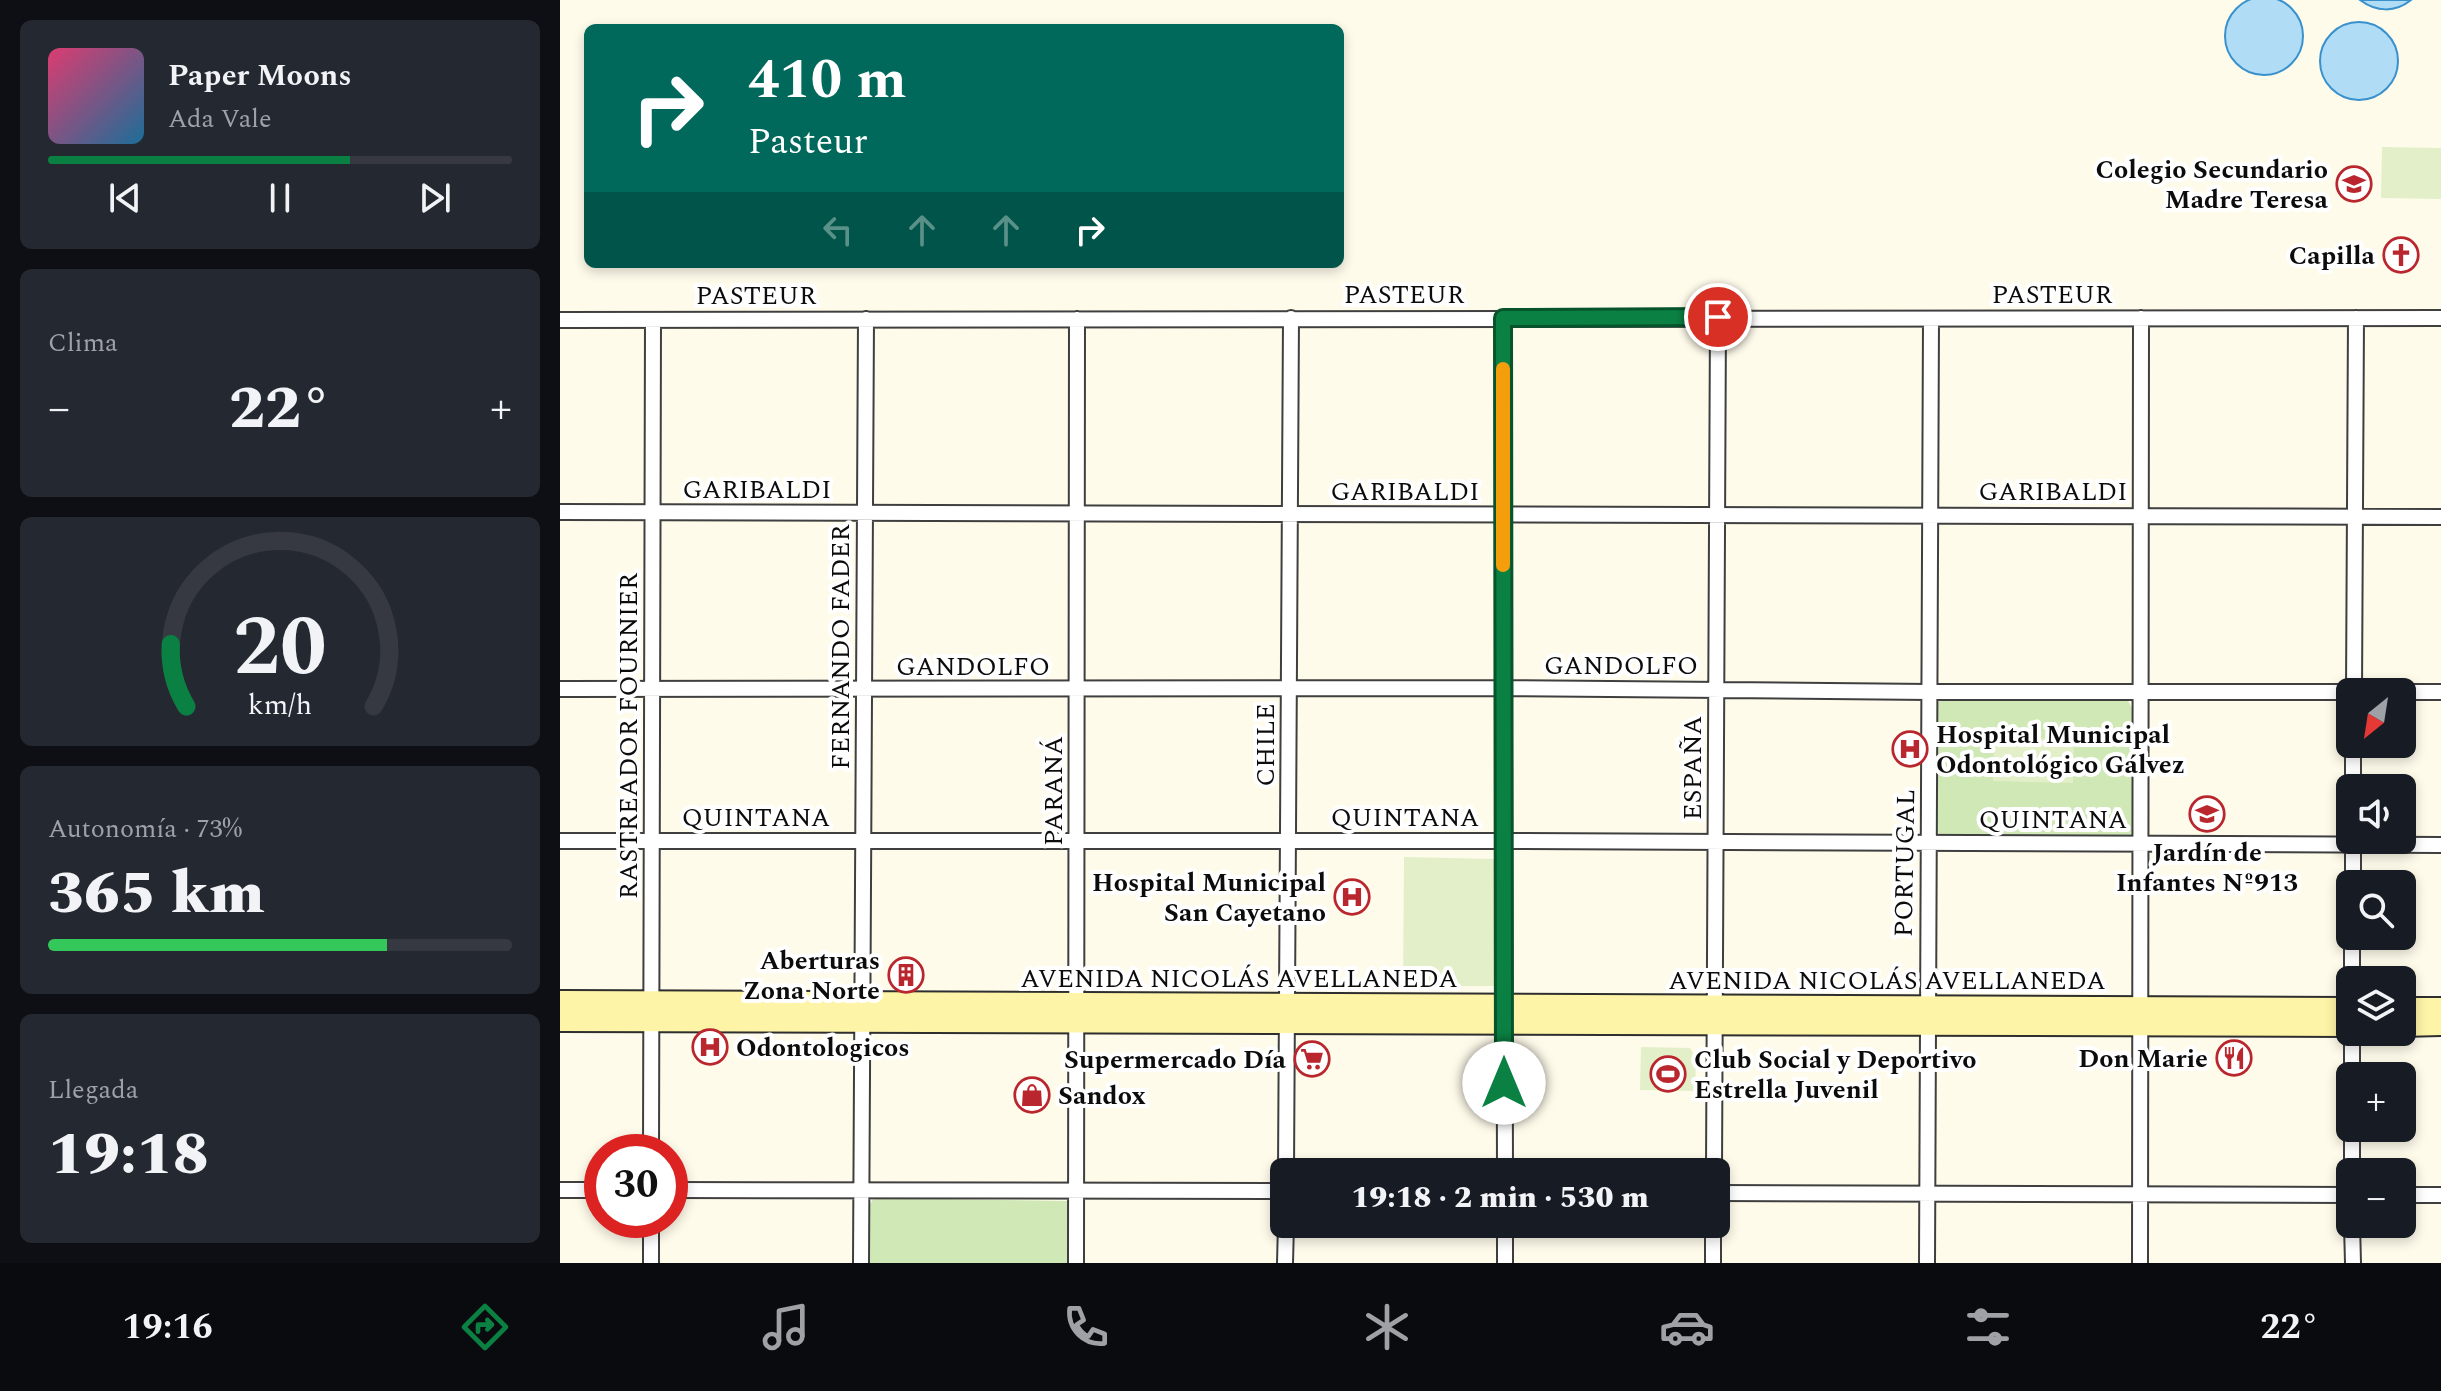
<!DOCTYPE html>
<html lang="es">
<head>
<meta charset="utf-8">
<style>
  body { margin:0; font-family:Spectral,serif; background:#242831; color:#f1f3f6; height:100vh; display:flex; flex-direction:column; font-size:30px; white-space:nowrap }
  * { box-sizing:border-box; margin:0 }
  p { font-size:26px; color:#9ea1a6 }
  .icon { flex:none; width:44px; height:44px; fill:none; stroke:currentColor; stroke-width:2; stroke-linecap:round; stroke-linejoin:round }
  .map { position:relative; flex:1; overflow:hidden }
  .details { display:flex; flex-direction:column; gap:20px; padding:20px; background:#0d0f14; width:560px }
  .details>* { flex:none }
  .hud { position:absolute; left:24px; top:24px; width:760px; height:244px; border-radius:12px; box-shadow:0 4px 12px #0003; background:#00695c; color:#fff; overflow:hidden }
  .needle { width:52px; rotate:210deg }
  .buttons { position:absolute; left:1776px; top:678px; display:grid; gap:16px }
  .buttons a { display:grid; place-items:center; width:80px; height:80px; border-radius:12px; background:#171b24; box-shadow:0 4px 12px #0003; font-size:40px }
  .speed { position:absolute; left:24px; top:1134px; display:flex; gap:16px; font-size:40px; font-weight:700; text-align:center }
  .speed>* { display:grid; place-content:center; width:104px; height:104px; border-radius:50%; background:#171b24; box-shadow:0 4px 12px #0003; line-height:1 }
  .speed .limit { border:12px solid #d22; background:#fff; color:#111 }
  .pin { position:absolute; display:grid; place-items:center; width:68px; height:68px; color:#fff; margin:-34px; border:4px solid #fff; border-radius:50%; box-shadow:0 2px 8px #0007 }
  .me { position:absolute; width:88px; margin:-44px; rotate:0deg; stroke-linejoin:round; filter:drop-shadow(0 0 6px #0008) }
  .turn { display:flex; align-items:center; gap:28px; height:168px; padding:0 32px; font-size:36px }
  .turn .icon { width:104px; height:104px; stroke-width:2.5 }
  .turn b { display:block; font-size:56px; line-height:68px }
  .lanes { display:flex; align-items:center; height:76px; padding:0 32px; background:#0003; justify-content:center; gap:40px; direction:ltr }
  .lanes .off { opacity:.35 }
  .big { font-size:60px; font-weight:800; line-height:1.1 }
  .details .widget { flex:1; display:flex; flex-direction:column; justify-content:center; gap:12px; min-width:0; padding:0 28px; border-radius:12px; background:#242831 }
  .details .dial { align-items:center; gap:0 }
  .dial svg { height:208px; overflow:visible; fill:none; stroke:#363941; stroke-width:7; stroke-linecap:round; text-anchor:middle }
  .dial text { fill:#f1f3f6; stroke:none }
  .song { display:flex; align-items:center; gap:24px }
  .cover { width:96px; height:96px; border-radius:12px; background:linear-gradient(135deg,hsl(340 70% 55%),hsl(200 70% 35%)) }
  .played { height:8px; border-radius:4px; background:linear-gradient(90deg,#0b8043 65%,#363941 65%) }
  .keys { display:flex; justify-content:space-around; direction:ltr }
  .heat { display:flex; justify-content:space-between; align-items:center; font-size:44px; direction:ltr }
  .charge { height:12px; border-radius:6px; background:linear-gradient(90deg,#34c759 73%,#363941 0) }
  .trip { position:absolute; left:710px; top:1158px; width:460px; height:80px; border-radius:12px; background:#171b24; box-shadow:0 4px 12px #0003; font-weight:800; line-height:80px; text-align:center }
  .menu { display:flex; height:128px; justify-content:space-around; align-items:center; background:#090b0e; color:#9ea1a6 }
  .menu .icon { width:56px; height:56px }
  .menu .selected { color:#0b8043 }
  .menu b { font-size:36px; color:#f1f3f6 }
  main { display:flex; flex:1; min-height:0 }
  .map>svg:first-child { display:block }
</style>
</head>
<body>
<main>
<section class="details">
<div class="widget">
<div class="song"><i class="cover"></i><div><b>Paper Moons</b><p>Ada Vale</p></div></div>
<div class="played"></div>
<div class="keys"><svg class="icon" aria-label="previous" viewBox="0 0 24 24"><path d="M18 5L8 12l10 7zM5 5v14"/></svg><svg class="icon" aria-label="pause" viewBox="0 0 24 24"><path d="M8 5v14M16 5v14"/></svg><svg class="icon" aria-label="next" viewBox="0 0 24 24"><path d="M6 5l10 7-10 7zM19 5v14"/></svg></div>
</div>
<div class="widget"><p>Clima</p>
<div class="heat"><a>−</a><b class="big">22°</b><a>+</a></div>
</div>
<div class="widget dial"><svg viewBox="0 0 100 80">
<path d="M14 69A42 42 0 1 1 86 69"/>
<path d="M14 69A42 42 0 0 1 8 45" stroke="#0b8043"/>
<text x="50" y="56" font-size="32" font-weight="700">20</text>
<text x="50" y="72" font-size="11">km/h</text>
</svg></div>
<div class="widget"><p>Autonomía · 73%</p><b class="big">365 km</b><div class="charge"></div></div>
<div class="widget"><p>Llegada</p><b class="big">19:18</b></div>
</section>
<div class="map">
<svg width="1881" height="1263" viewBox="0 0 1881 1263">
  <rect width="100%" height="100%" fill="#fffbeb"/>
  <path fill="#d0e8b6" d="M 1384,698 L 1567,699 L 1572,708 L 1572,834 L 1566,837 L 1380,835 L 1374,827 L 1376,704 Z
    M 317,1198 L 507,1201 L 510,1204 L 510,1263 L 309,1263 L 309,1206 L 313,1199 Z"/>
  <path fill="#e2efc8" d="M 1822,147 L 1881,148 L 1881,199 L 1821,198 Z
    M 1434,738 L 1514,739 L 1513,783 L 1433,781 Z
    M 844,857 L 934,859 L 936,986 L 843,986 Z
    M 1081,1047 L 1130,1048 L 1136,1058 L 1135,1091 L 1080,1090 Z"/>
  <path fill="#b1dcf5" stroke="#3891cc" stroke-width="2" d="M1665 36a39 39 0 1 1 78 0a39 39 0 1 1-78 0Z
    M 1800,0 L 1851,0 C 1835,13 1816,12 1800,0 Z
    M1760 61a39 39 0 1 1 78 0a39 39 0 1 1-78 0Z"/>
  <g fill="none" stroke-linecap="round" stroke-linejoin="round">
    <defs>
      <path id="minor" d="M 943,318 L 945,1172
        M 0,320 L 1881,318
        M 0,512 L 1881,517
        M 0,689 L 944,688 L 1369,692 L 1881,692
        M 1794,692 L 1796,318
        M 1793,788 L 1793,744
        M 0,841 L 944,841 L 1881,845
        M 1793,884 L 1793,840
        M 1792,980 L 1792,936
        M 1792,1032 L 1792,1076
        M 1792,1128 L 1792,1172
        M 91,1152 L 93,320
        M 726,1172 L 731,318
        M 1154,1172 L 1158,317
        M 0,1190 L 42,1190
        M 110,1190 L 724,1191
        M 1156,1193 L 1790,1195
        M 1842,1195 L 1881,1195
        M 945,1224 L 945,1263
        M 1792,1224 L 1793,1263
        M 91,1263 L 91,1220
        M 301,1263 L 306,319
        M 516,1263 L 517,319
        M 725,1263 L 726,1224
        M 1153,1263 L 1153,1224
        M 1367,1263 L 1371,319
        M 1580,1263 L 1581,318"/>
      <path id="secondary" d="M 0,1001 L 1790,1008
        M 1842,1008 L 1881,1008
        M 0,1021 L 1790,1026
        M 1842,1026 L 1881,1025"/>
    </defs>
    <use href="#minor" stroke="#3f3f3f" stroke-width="18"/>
    <use href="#secondary" stroke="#2e2e2e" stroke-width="24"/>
    <use href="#minor" stroke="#fff" stroke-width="14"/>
    <use href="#secondary" stroke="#fef4a7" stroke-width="20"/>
  </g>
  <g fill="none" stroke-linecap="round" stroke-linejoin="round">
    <defs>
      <path id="route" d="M 944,1083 L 943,318 L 1158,317"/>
    </defs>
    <use href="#route" stroke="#07532c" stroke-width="20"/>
    <use href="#route" stroke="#0b8043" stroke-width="14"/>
    <path stroke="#f59e0b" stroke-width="14" d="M 943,369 L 943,565"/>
  </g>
  <defs>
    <symbol id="school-ring" viewBox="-11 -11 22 22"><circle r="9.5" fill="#fff" stroke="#ba262d" stroke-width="1.5"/><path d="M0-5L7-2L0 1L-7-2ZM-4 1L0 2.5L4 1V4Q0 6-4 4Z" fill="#ba262d"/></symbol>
    <symbol id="church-ring" viewBox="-11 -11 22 22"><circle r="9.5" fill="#fff" stroke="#ba262d" stroke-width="1.5"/><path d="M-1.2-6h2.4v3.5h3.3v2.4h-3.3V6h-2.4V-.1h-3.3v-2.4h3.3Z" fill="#ba262d"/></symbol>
    <symbol id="hospital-ring" viewBox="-11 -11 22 22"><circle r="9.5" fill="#fff" stroke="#ba262d" stroke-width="1.5"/><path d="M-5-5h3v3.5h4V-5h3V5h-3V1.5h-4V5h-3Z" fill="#ba262d"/></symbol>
    <symbol id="building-ring" viewBox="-11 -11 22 22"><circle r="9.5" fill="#fff" stroke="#ba262d" stroke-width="1.5"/><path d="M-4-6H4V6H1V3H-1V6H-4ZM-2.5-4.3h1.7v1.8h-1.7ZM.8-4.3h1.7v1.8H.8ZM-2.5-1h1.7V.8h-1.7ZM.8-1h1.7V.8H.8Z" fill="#ba262d"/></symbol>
    <symbol id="restaurant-ring" viewBox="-11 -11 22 22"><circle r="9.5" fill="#fff" stroke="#ba262d" stroke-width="1.5"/><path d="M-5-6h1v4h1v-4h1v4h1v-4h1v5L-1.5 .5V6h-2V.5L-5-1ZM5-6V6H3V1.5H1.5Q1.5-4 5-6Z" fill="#ba262d"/></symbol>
    <symbol id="supermarket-ring" viewBox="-11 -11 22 22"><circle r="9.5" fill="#fff" stroke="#ba262d" stroke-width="1.5"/><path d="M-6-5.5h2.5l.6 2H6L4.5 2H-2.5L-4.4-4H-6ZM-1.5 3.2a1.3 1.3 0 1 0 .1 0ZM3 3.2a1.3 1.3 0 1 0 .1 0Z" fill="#ba262d"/></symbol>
    <symbol id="stadium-ring" viewBox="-11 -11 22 22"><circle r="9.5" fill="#fff" stroke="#ba262d" stroke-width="1.5"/><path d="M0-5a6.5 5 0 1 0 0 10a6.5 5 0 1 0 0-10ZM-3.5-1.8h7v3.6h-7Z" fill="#ba262d"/></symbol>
    <symbol id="shop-ring" viewBox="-11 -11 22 22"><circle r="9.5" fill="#fff" stroke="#ba262d" stroke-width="1.5"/><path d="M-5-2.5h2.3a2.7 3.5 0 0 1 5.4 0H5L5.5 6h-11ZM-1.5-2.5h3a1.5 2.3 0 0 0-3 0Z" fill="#ba262d"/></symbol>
  </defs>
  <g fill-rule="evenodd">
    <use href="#school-ring" x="1774" y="164" width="40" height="40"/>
    <use href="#church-ring" x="1821" y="235" width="40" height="40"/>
    <use href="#hospital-ring" x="1330" y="729" width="40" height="40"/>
    <use href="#school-ring" x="1627" y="794" width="40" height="40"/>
    <use href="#hospital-ring" x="772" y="877" width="40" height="40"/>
    <use href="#building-ring" x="326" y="955" width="40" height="40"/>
    <use href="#hospital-ring" x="130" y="1027" width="40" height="40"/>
    <use href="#restaurant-ring" x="1654" y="1038" width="40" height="40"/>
    <use href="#supermarket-ring" x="732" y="1039" width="40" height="40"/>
    <use href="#stadium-ring" x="1088" y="1054" width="40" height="40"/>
    <use href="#shop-ring" x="452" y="1075" width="40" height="40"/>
  </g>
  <g text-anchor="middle" stroke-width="8" stroke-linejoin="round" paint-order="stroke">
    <g font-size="26" font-weight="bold" fill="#0c0c0c" stroke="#fff" text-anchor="end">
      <text x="1768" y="178">Colegio Secundario<tspan x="1768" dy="30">Madre Teresa</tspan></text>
      <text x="1815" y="264">Capilla</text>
      <text x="1376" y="743" text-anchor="start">Hospital Municipal<tspan x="1376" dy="30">Odontológico Gálvez</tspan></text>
      <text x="1647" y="861" text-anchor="middle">Jardín de<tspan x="1647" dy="30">Infantes Nº913</tspan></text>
      <text x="766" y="891">Hospital Municipal<tspan x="766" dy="30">San Cayetano</tspan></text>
      <text x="320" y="969">Aberturas<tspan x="320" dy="30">Zona Norte</tspan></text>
      <text x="176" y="1056" text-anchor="start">Odontologicos</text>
      <text x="1648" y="1067">Don Marie</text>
      <text x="726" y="1068">Supermercado Día</text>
      <text x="1134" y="1068" text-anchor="start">Club Social y Deportivo<tspan x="1134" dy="30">Estrella Juvenil</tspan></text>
      <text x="498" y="1104" text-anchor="start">Sandox</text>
    </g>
    <g font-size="26" fill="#0c0c0c" stroke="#fff">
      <text x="844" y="303">PASTEUR</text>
      <text x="1492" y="303">PASTEUR</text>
      <text x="196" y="304">PASTEUR</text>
      <text x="197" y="498">GARIBALDI</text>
      <text x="845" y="500">GARIBALDI</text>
      <text x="1493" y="500">GARIBALDI</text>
      <text transform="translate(280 647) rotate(-90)" y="9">FERNANDO FADER</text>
      <text x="1061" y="674">GANDOLFO</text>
      <text x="413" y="675">GANDOLFO</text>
      <text transform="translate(68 736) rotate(-90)" y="9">RASTREADOR FOURNIER</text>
      <text transform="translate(705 745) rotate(-90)" y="9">CHILE</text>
      <text transform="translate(1132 768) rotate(-90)" y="9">ESPAÑA</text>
      <text transform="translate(493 791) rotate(-90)" y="9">PARANÁ</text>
      <text x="196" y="826">QUINTANA</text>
      <text x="845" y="826">QUINTANA</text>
      <text x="1493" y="828">QUINTANA</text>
      <text transform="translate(1344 863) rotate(-89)" y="9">PORTUGAL</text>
      <text x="679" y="987">AVENIDA NICOLÁS AVELLANEDA</text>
      <text x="1327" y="989">AVENIDA NICOLÁS AVELLANEDA</text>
    </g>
  </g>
</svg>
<div class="buttons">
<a><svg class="needle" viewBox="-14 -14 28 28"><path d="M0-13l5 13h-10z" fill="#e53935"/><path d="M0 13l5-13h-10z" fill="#9ea1a6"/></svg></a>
<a><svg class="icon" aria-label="sound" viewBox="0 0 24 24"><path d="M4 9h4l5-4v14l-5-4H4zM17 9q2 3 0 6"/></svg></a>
<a><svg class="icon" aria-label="search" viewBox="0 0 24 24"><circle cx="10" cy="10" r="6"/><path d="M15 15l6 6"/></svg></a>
<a><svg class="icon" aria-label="layers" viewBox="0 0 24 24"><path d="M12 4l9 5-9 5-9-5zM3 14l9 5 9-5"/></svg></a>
<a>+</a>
<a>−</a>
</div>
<div class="speed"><div class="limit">30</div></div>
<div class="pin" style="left:1158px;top:317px;background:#d93025"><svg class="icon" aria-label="arrive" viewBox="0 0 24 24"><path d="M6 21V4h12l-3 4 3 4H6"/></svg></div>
<svg class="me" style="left:944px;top:1083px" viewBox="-20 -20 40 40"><circle r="19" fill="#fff"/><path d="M0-13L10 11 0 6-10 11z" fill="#0b8043"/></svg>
<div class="trip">19:18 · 2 min · 530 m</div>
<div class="hud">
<div class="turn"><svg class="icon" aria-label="right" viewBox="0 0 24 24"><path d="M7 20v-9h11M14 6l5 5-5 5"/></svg><div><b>410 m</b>Pasteur</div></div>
<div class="lanes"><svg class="icon off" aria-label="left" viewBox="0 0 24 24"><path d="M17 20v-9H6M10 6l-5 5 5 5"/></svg><svg class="icon off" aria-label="ahead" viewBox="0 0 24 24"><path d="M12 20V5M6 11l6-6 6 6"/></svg><svg class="icon off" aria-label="ahead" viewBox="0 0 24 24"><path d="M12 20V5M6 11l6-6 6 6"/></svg><svg class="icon" aria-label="right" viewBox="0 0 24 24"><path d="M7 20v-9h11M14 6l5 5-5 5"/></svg></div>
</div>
</div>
</main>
<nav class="menu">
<b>19:16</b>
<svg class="icon selected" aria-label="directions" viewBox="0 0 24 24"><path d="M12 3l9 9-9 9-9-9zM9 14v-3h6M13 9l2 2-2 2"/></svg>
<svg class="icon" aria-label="music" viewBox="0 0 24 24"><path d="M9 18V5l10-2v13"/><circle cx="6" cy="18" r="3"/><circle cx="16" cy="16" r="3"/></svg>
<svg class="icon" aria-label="phone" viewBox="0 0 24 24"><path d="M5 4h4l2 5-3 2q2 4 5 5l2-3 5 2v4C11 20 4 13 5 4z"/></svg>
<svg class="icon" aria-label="climate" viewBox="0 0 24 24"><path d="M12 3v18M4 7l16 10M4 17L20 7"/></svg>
<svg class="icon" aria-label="car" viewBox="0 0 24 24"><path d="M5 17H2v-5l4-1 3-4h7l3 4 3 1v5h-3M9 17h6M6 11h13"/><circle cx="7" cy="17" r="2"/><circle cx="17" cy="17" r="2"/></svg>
<svg class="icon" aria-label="filters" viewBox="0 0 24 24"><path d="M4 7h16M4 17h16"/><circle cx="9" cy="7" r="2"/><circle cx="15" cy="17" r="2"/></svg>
<b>22°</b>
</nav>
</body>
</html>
